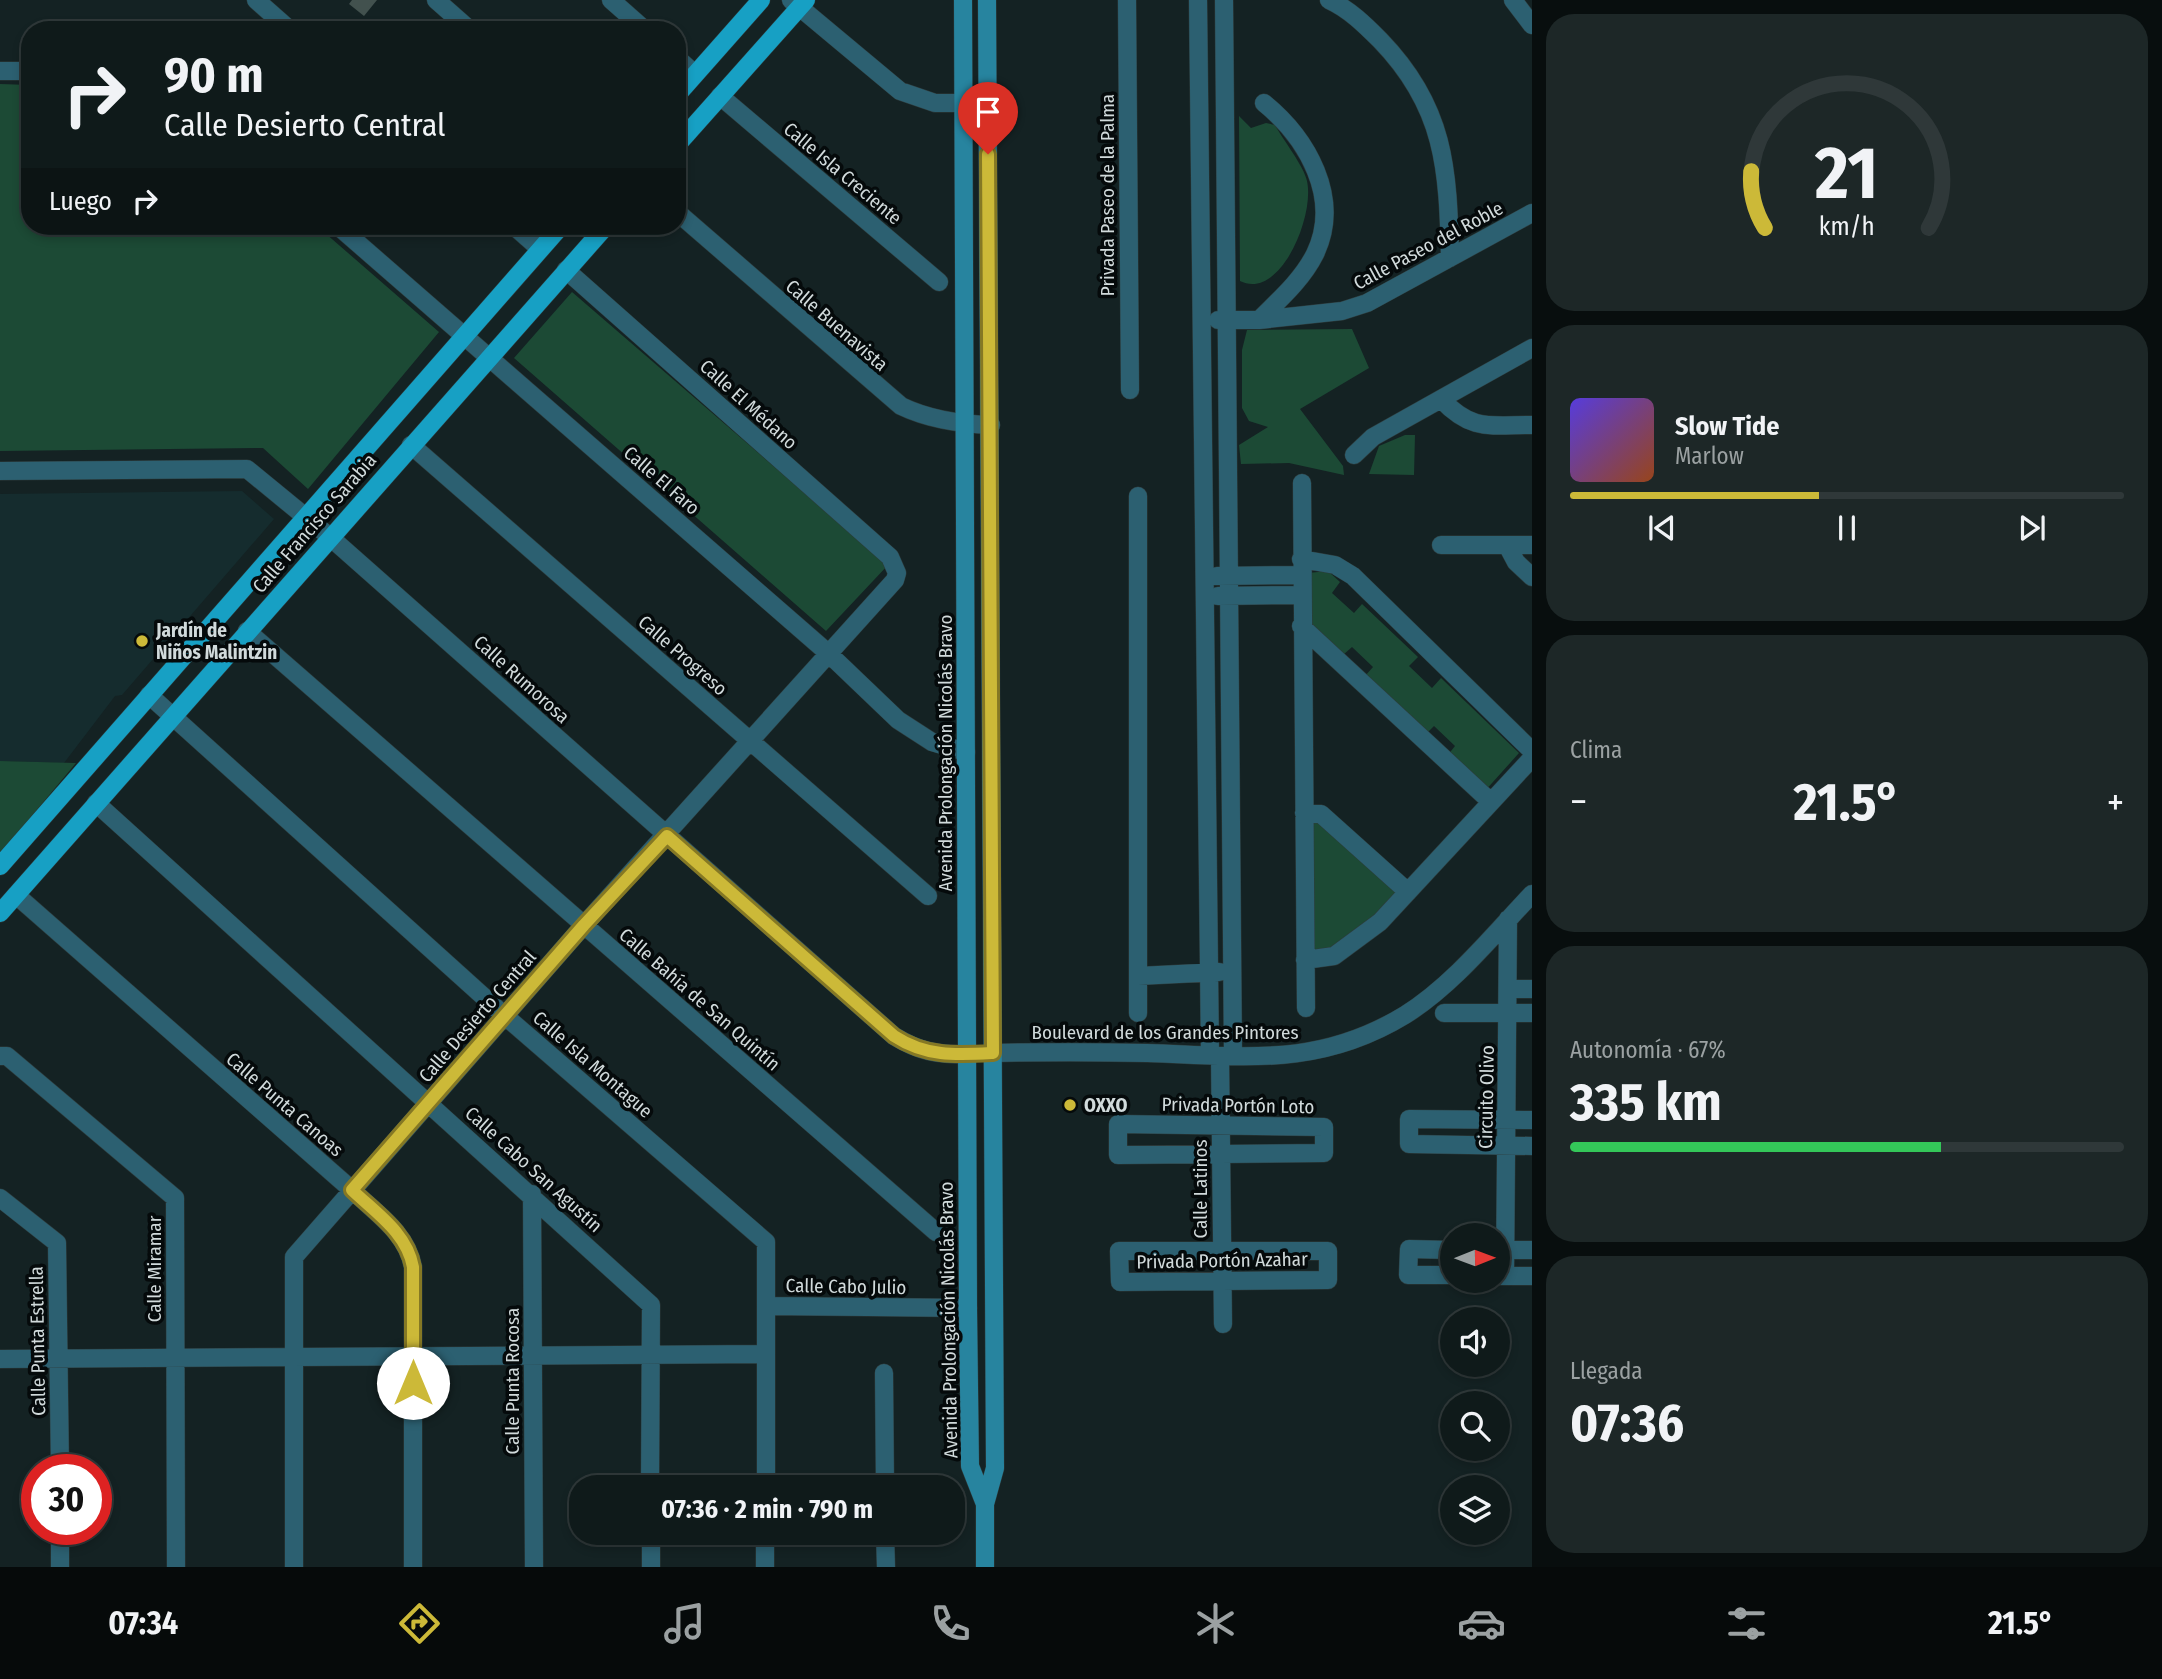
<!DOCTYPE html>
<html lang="es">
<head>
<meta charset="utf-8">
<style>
  body { margin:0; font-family:"Fira Sans Condensed",sans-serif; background:#1d2727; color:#f1f3f6; height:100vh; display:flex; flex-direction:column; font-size:26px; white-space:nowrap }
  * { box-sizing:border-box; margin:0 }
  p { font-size:23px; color:#9ba1a2 }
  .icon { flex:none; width:38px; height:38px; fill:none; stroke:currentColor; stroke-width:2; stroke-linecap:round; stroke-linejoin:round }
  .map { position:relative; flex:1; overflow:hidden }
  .drawer { display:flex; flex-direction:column; gap:14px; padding:14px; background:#080e0e; width:630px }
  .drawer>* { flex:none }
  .banner { position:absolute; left:21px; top:21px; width:665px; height:214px; border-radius:28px; box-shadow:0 4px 10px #0003,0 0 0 2px #2f3839; background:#0f1a1a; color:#f1f3f6; overflow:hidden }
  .needle { width:46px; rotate:89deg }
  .tools { position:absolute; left:1440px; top:1223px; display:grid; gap:14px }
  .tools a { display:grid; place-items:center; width:70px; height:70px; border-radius:50%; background:#0f1a1a; box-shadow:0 4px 10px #0003,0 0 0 2px #2f3839; font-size:35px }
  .speed { position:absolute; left:21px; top:1454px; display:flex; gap:14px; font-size:35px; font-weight:700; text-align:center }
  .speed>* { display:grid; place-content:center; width:91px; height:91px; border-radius:50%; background:#0f1a1a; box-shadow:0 4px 10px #0003,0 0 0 2px #2f3839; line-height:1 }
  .speed .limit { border:10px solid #d22; background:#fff; color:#111 }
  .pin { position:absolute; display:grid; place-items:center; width:60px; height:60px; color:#fff; margin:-72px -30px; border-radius:50% 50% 50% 0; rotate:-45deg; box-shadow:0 0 7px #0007 }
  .pin .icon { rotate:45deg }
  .me { position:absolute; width:77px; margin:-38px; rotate:0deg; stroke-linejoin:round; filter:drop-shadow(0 0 5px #0008) }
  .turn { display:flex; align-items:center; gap:24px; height:147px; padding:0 28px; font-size:32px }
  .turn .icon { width:91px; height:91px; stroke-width:2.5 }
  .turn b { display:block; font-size:49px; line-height:60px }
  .then { display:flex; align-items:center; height:66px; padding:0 28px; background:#0003; gap:14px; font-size:26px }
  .big { font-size:52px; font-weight:700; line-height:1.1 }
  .drawer .card { flex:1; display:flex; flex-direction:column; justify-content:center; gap:10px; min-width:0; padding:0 24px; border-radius:28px; background:#1d2727 }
  .drawer .dial { align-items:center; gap:0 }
  .dial svg { height:182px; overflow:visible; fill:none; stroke:#2f3839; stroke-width:7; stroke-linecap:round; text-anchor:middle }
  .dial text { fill:#f1f3f6; stroke:none }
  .song { display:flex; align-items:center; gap:21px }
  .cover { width:84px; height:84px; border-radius:10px; background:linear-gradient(135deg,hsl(250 70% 55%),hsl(20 70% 35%)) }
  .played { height:7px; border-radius:4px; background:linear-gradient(90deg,#ccb938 45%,#2f3839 45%) }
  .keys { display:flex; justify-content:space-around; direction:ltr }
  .heat { display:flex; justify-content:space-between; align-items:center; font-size:38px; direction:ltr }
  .charge { height:10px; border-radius:5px; background:linear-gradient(90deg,#34c759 67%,#2f3839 0) }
  .trip { position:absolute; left:569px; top:1475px; width:396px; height:70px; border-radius:28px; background:#0f1a1a; box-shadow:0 4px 10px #0003,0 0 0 2px #2f3839; font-weight:700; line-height:70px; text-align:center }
  .dock { display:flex; height:112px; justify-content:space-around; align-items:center; background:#060a0a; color:#9ba1a2 }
  .dock .icon { width:49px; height:49px }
  .dock .current { color:#ccb938 }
  .dock b { font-size:32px; color:#f1f3f6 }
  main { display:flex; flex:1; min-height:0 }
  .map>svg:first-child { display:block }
</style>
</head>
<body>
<main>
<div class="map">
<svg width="1532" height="1567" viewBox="0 0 1532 1567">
  <rect width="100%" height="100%" fill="#142223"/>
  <path fill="#152c2e" d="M 242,491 L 274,519 L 122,695 L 115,696 L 64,763 L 0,761 L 0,494 Z"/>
  <path fill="#1c4a35" d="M 0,84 L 30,85 L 30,226 L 317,226 L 439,332 L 308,489 L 263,448 L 0,451 Z
    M 1239,116 L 1251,128 L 1266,123 L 1275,125 C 1283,140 1304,166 1307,181 C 1315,216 1280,301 1240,281 Z
    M 572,292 L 888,565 L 826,631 L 514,358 Z
    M 1352,329 L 1369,368 L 1300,409 L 1343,466 L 1344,475 L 1289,463 L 1241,464 L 1239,445 L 1268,427 L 1249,421 L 1242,408 L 1242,350 L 1247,330 Z
    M 1405,435 L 1415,435 L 1414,475 L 1369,474 L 1379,446 Z
    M 1328,571 L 1340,582 L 1332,593 L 1354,613 L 1362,604 L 1418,657 L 1409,666 L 1432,688 L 1441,678 L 1519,753 L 1484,792 L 1447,756 L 1455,746 L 1434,726 L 1426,734 L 1365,676 L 1373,667 L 1352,647 L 1343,655 L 1308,623 L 1308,573 Z
    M 0,761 L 76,763 L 0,854 Z
    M 1308,823 L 1323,823 L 1397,891 L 1377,918 L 1334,953 L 1308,955 Z"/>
  <path fill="#42514e" d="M 352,0 L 377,0 L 364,16 L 349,4 Z"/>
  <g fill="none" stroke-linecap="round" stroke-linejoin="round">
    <defs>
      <path id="street" d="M 256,0 L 290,30
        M 436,0 L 470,30
        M 611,0 L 645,30
        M 791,0 L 900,91 L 935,103 L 965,103
        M 1127,0 L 1130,390
        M 1198,0 L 1210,1055
        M 1224,0 L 1233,1056
        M 1329,0 C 1349,9 1365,25 1380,40 C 1445,107 1448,168 1450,258
        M 1513,0 L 1532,25
        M 677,58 L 695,74
        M 0,71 L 30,71
        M 720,96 L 939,282
        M 677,212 L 901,406 C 930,420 960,424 991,425
        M 338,226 L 828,653 L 898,720 L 932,742 L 966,752
        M 514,226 L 540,249
        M 1218,320 L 1259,320 C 1279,300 1302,280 1315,254 C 1342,198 1307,138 1264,103
        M 1259,320 L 1342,311 L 1367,303 L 1532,213
        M 1441,399 C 1472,432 1490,425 1532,425
        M 411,445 L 928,896
        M 1354,455 L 1373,437 L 1532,348
        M 0,471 L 247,469 L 330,537 L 894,1036 C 918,1051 938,1055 966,1054
        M 1302,483 L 1306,1008
        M 1138,496 L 1138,1013
        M 1441,545 L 1532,545
        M 1507,545 L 1516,562 L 1532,577
        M 1301,559 L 1335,565 L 1353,576 L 1532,751
        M 1217,576 L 1301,575
        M 1218,596 L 1301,595
        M 1301,626 L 1491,802
        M 247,631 L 936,1232
        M 149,695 L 505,1016 L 766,1242 L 766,1488
        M 96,803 L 651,1305 L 650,1488
        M 1304,813 L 1321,814 L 1408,892
        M 16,895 L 352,1190 C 376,1213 407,1233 413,1267 L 413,1567
        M 1305,960 L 1334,956 L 1380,922 L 1532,758
        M 1138,976 L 1219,972
        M 1508,989 L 1532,989
        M 1444,1013 L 1532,1013
        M 993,1053 C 1044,1052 1096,1052 1147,1053 C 1244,1056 1318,1068 1405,1015 C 1453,985 1493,935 1532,894
        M 0,1056 L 7,1056 L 175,1198 L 176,1567
        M 1220,1056 L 1223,1324
        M 1532,1120 L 1409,1119 L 1409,1144 L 1532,1146
        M 1118,1124 L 1324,1127 L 1324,1153 L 1118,1155 Z
        M 532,1194 L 534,1567
        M 0,1198 L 57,1243 L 60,1470
        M 1452,1250 L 1409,1249 L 1408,1275 L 1452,1275
        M 1498,1250 L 1532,1250
        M 1119,1251 L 1328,1251 L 1328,1280 L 1120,1282 Z
        M 1498,1276 L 1532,1276
        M 1505,1276 L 1508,919
        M 766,1306 L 968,1308
        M 0,1359 L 766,1354
        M 884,1373 L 885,1488
        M 60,1530 L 60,1567
        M 651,1533 L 651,1567
        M 885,1533 L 886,1567
        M 294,1567 L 294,1257 L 584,925 L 895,580 L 897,573 L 890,557 L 566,270
        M 765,1567 L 765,1533"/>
      <path id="secondary" d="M 963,0 L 968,1308 L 970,1466 L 985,1504
        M 985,1567 L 985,1504 L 995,1468 L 987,0"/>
      <path id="primary" d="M 677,95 L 761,0
        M 677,145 L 806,0
        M 0,866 L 561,226
        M 0,913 L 606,226"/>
    </defs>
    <use href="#street" stroke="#2e3c3d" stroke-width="19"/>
    <use href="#secondary" stroke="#2e3c3d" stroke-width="19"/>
    <use href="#primary" stroke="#2e3c3d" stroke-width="19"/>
    <use href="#street" stroke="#2c6071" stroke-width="18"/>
    <use href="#secondary" stroke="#27849f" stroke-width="18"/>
    <use href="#primary" stroke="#17a0c4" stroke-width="18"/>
  </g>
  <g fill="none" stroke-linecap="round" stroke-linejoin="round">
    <defs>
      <path id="route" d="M 413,1383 L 413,1267 C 407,1233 376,1213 352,1190 L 584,925 L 667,836 L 894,1036 C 926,1057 956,1055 993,1053 L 988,154"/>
    </defs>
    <use href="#route" stroke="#857824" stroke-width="18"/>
    <use href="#route" stroke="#ccb938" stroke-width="12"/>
  </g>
  <g fill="#ccb938" stroke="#050a0b" stroke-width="2.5">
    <circle cx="142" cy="641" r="7"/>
    <circle cx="1070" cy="1105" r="7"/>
  </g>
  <g text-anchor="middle" stroke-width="7" stroke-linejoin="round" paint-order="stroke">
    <g font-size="19" fill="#d1dadb" stroke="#050a0b">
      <text transform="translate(843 173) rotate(40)" y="7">Calle Isla Creciente</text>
      <text transform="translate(1107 195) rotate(-90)" y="7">Privada Paseo de la Palma</text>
      <text transform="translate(1428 245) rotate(-28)" y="7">Calle Paseo del Roble</text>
      <text transform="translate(837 325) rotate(41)" y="7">Calle Buenavista</text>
      <text transform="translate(749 404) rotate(42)" y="7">Calle El Médano</text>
      <text transform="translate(662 480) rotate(41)" y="7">Calle El Faro</text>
      <text transform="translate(314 523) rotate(-49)" y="7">Calle Francisco Sarabia</text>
      <text transform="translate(683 655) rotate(41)" y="7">Calle Progreso</text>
      <text transform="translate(522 679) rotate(42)" y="7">Calle Rumorosa</text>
      <text transform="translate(945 753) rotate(-90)" y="7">Avenida Prolongación Nicolás Bravo</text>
      <text transform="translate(700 999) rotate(41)" y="7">Calle Bahía de San Quintín</text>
      <text transform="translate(477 1016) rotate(-49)" y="7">Calle Desierto Central</text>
      <text x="1165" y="1039">Boulevard de los Grandes Pintores</text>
      <text transform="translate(593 1064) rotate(41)" y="7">Calle Isla Montague</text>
      <text transform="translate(1486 1097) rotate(-89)" y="7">Circuito Olivo</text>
      <text transform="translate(285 1104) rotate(41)" y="7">Calle Punta Canoas</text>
      <text transform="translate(1238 1105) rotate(1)" y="7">Privada Portón Loto</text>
      <text transform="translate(534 1169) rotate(42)" y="7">Calle Cabo San Agustín</text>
      <text transform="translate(1200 1189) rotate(-90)" y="7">Calle Latinos</text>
      <text transform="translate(1222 1260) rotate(-1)" y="7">Privada Portón Azahar</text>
      <text transform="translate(154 1269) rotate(-90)" y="7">Calle Miramar</text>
      <text transform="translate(846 1286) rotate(1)" y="7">Calle Cabo Julio</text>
      <text transform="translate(948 1320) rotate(-91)" y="7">Avenida Prolongación Nicolás Bravo</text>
      <text transform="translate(37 1341) rotate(-91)" y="7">Calle Punta Estrella</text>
      <text transform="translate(512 1381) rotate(-90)" y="7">Calle Punta Rocosa</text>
    </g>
    <g font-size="19" font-weight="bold" fill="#d1dadb" stroke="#050a0b" text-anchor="start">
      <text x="156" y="637">Jardín de<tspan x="156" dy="22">Niños Malintzin</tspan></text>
      <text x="1084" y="1112">OXXO</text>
    </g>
  </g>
</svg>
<div class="tools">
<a><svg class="needle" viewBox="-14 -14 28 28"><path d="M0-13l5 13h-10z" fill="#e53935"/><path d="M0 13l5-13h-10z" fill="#9ba1a2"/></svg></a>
<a><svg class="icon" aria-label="sound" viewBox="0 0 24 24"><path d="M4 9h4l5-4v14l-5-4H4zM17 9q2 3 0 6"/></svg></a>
<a><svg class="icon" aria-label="search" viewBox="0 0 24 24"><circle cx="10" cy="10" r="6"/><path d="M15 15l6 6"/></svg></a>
<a><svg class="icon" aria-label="layers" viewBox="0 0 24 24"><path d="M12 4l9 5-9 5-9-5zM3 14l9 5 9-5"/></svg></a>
</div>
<div class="speed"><div class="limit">30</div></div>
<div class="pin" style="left:988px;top:154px;background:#d93025"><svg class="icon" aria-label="arrive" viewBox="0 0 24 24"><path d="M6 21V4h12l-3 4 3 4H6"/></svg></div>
<svg class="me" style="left:413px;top:1383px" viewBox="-20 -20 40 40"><circle r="19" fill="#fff"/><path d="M0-13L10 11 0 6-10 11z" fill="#ccb938"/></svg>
<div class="trip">07:36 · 2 min · 790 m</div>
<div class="banner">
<div class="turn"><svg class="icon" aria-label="right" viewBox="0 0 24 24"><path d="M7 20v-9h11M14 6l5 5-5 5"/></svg><div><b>90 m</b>Calle Desierto Central</div></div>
<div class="then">Luego<svg class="icon" aria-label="right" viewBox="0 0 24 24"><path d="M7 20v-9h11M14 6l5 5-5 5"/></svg></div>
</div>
</div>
<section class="drawer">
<div class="card dial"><svg viewBox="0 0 100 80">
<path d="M14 69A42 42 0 1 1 86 69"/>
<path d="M14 69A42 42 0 0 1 8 44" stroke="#ccb938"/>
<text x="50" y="56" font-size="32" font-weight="700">21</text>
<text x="50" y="72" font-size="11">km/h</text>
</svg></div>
<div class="card">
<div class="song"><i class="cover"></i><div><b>Slow Tide</b><p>Marlow</p></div></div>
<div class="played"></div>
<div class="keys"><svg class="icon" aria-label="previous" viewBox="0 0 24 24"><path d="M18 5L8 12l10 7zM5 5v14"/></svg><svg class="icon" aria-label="pause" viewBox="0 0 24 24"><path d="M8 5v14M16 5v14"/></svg><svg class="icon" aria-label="next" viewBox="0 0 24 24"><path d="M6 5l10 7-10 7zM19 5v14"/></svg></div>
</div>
<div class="card"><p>Clima</p>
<div class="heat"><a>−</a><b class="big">21.5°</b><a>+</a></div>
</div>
<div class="card"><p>Autonomía · 67%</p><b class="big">335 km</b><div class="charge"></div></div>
<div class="card"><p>Llegada</p><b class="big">07:36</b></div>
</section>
</main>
<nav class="dock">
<b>07:34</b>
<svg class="icon current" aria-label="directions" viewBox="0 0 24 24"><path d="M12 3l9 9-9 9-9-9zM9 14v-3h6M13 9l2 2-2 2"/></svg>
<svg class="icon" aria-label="music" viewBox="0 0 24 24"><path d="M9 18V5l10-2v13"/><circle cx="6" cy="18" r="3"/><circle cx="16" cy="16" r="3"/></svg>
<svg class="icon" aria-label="phone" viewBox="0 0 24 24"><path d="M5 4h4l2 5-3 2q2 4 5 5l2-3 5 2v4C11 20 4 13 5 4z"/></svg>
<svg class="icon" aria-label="climate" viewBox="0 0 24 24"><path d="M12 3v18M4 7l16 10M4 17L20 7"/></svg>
<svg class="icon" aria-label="car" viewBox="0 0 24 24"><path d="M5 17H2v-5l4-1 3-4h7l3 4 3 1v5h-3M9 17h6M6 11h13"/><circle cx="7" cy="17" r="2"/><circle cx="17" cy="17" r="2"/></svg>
<svg class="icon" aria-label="filters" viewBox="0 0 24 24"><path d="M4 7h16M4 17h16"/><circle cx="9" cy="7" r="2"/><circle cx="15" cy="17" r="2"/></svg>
<b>21.5°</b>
</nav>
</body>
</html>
